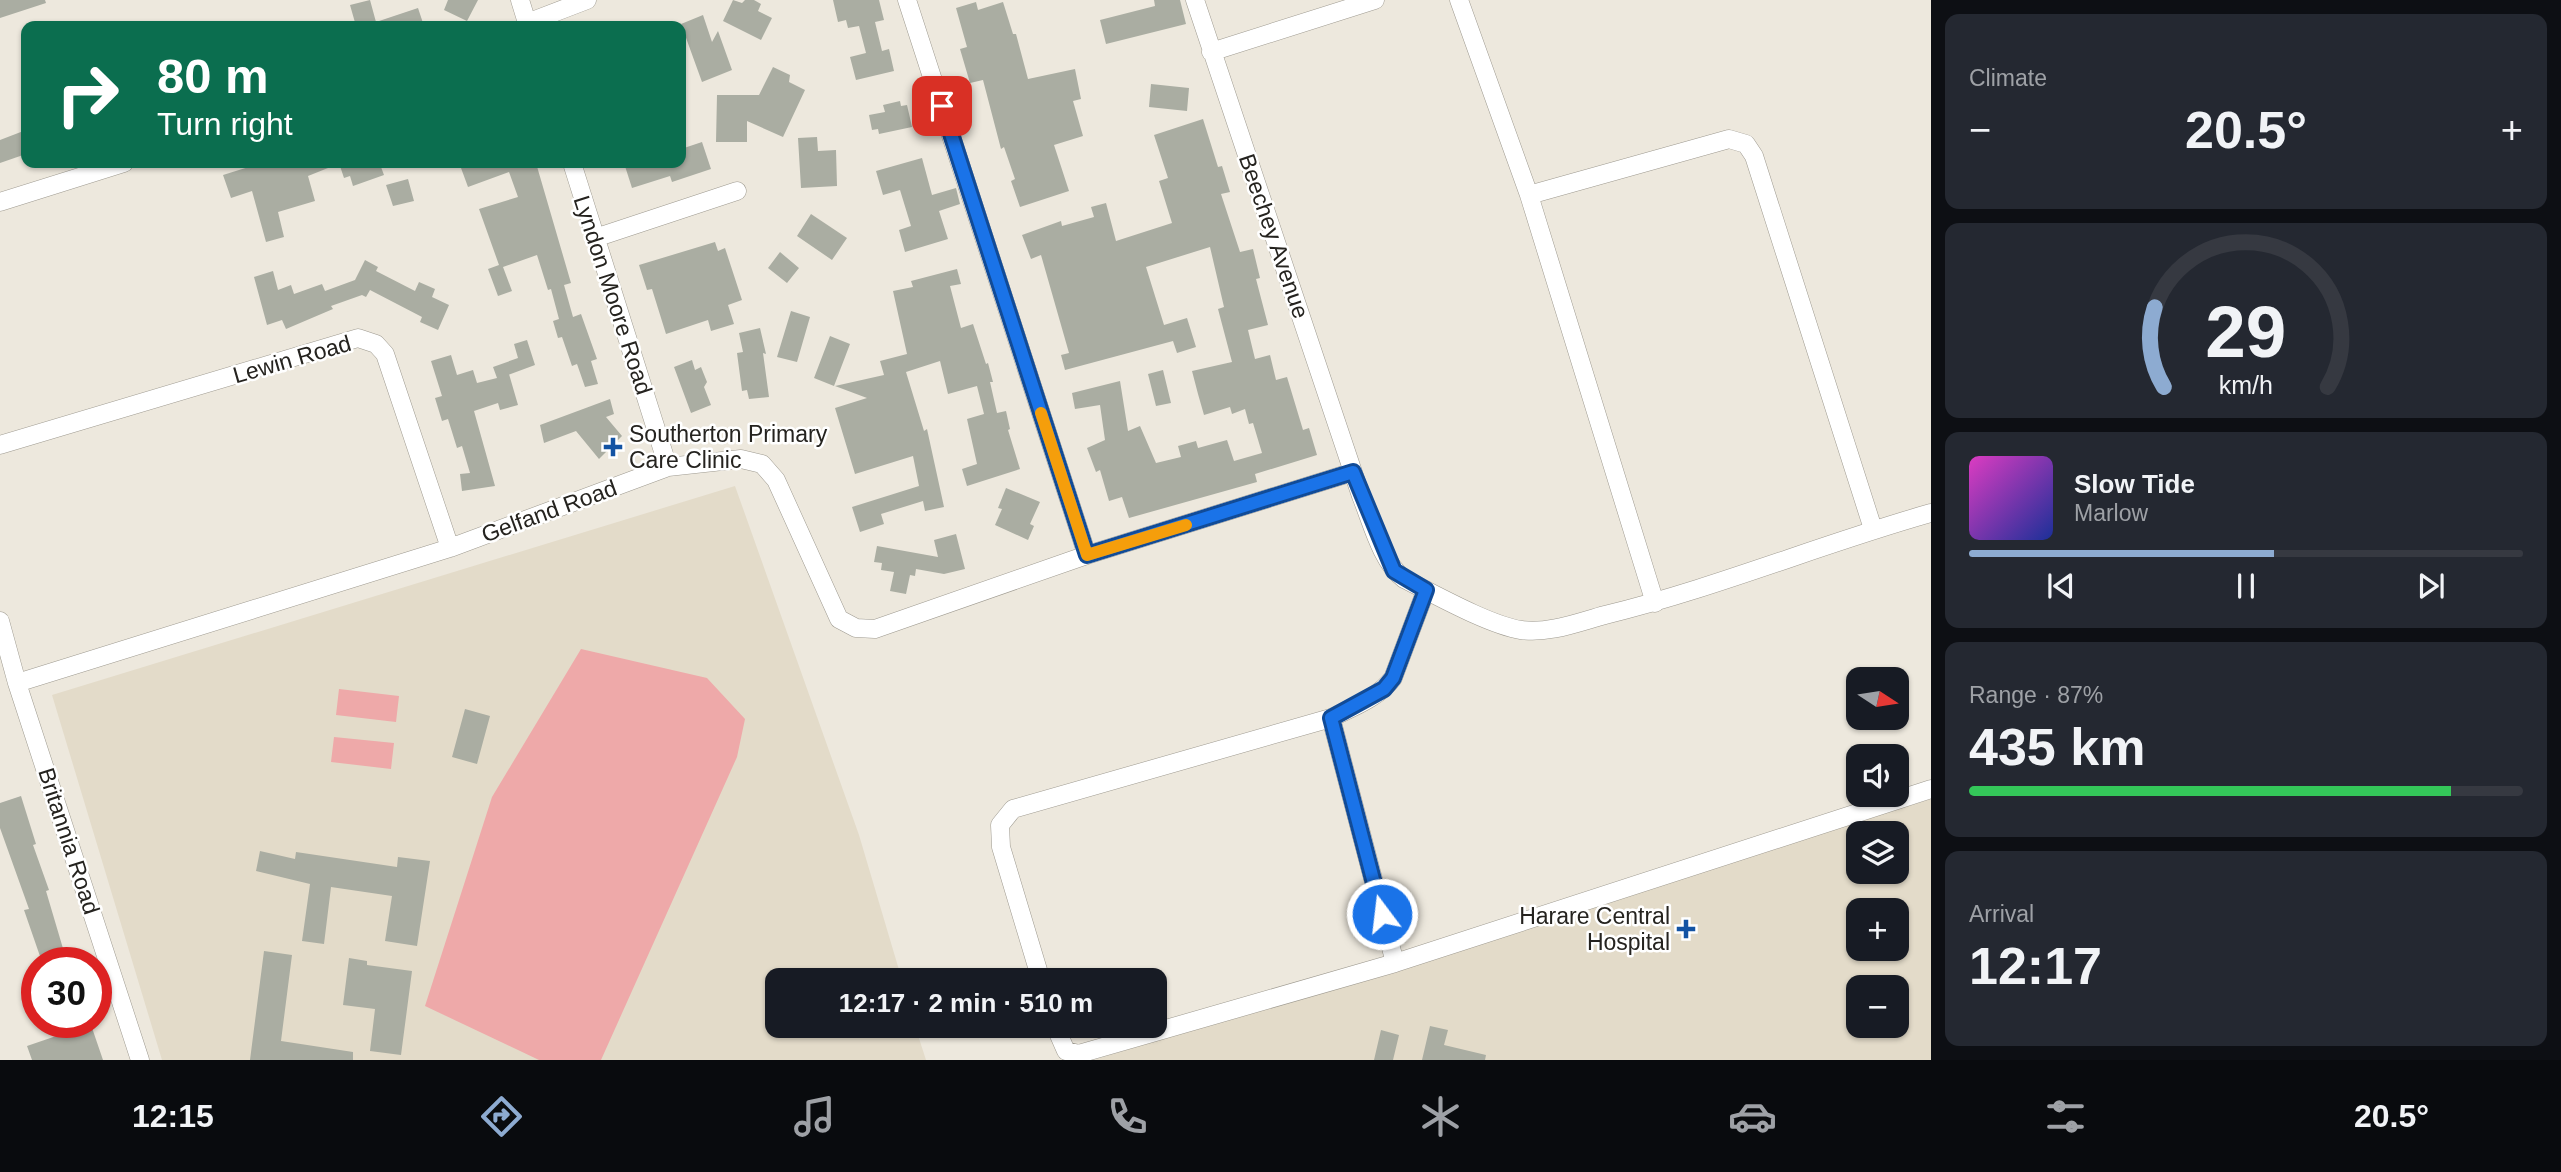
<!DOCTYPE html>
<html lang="en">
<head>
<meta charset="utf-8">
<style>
  body { margin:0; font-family:Helvetica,sans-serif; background:#242831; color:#f1f3f6; height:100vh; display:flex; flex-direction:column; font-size:26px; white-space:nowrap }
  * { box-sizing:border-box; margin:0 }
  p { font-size:23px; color:#9ea1a6 }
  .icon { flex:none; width:38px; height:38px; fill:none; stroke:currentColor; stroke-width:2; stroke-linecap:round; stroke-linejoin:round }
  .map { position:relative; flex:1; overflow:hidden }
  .drawer { display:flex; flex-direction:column; gap:14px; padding:14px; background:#0d0f14; width:630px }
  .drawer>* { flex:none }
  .guide { position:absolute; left:21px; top:21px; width:665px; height:147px; border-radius:14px; box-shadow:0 2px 5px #0004; background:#0b6e4f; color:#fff; overflow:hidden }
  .needle { width:46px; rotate:102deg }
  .tools { position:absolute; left:1846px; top:667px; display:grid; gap:14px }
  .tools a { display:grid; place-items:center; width:63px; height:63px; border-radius:14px; background:#171b24; box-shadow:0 2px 5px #0004; font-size:35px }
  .speed { position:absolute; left:21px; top:947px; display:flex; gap:14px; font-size:35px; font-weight:700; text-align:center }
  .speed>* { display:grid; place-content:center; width:91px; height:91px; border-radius:50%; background:#171b24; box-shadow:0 2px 5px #0004; line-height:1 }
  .speed .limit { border:10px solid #d22; background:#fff; color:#111 }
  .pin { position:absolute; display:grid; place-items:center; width:60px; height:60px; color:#fff; margin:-30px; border-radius:14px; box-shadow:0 4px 10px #0006 }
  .me { position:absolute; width:77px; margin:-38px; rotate:345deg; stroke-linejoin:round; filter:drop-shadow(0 0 5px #0008) }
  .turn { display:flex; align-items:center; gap:24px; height:147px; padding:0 21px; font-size:32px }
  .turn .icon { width:91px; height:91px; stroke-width:2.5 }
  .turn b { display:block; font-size:49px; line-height:60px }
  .big { font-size:52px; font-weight:600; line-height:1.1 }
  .drawer .widget { flex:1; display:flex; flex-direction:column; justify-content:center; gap:10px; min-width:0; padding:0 24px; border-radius:14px; background:#242831 }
  .drawer .dial { align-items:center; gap:0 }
  .dial svg { height:182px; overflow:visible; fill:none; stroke:#363941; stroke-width:7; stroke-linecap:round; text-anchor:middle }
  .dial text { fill:#f1f3f6; stroke:none }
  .song { display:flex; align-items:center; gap:21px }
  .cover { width:84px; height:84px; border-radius:10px; background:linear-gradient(135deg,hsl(310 70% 55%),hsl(230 70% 35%)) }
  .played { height:7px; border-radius:4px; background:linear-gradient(90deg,#8dabd1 55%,#363941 55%) }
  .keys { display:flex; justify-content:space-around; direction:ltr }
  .heat { display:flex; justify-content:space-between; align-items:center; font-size:38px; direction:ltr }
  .charge { height:10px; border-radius:5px; background:linear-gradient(90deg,#34c759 87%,#363941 0) }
  .trip { position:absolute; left:765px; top:968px; width:402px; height:70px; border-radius:14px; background:#171b24; box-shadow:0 2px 5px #0004; font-weight:600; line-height:70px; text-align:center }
  .tab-bar { display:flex; height:112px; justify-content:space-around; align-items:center; background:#090b0e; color:#9ea1a6 }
  .tab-bar .icon { width:49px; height:49px }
  .tab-bar .on { color:#8dabd1 }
  .tab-bar b { font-size:32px; color:#f1f3f6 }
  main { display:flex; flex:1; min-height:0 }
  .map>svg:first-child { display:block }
</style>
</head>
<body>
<main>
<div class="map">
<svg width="1931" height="1060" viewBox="0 0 1931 1060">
  <rect width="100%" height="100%" fill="#ede8dd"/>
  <path fill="#e3dbc9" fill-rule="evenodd" d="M 735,486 L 859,835 L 902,980 L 777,980 L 777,1026 L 915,1026 L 926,1060 L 162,1060 L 52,695 Z
    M 1931,799 L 1931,1060 L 1094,1060 ZM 1858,833 L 1897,833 L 1897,872 L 1858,872 ZM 1858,910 L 1897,910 L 1897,948 L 1858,948 ZM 1858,987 L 1897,987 L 1897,1026 L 1858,1026 Z"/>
  <path fill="#eea9a9" d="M 581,649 L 707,678 L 745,719 L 737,757 L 601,1060 L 539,1060 L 425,1006 L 492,797 Z
    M 339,689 L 399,696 L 396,722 L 336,715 Z
    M 334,737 L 394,743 L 391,769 L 331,762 Z"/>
  <path fill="#aaada2" d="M 0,0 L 45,0 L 46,3 L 0,18 Z
    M 370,0 L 376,22 L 418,8 L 424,26 L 356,26 L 350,5 Z
    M 448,0 L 478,0 L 467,21 L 444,10 Z
    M 733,0 L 742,3 L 745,0 L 754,0 L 761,4 L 758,11 L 772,18 L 761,40 L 723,21 Z
    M 833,0 L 879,0 L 884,20 L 875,22 L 882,51 L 889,49 L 894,71 L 856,80 L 850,57 L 866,53 L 859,26 L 848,28 L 846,20 L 838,22 Z
    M 1154,0 L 1180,0 L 1186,24 L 1106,44 L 1100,20 L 1155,6 Z
    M 976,2 L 978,10 L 1003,2 L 1013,34 L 1016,34 L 1028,79 L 1075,69 L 1081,99 L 1073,101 L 1083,136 L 1054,145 L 1069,191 L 1020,207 L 1011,181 L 1015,179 L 1004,147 L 1001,149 L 983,80 L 970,83 L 960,49 L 967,47 L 956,8 Z
    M 703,15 L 712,42 L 718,31 L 732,70 L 702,82 L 681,24 Z
    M 773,67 L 790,75 L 789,82 L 805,90 L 783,137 L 747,121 L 747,142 L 716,142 L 717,95 L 759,95 Z
    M 1151,84 L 1189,88 L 1187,111 L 1149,107 Z
    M 900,101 L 901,106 L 907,105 L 912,127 L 879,134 L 878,129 L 872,130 L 869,115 L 885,112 L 883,105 Z
    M 1203,119 L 1218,167 L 1222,166 L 1230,192 L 1221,194 L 1240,252 L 1253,249 L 1260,278 L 1256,279 L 1268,325 L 1248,330 L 1255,359 L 1270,355 L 1276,380 L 1287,377 L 1303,430 L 1309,428 L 1317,455 L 1255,474 L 1257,482 L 1129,518 L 1122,497 L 1109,501 L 1100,470 L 1096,472 L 1087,448 L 1105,440 L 1100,405 L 1075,409 L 1072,393 L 1120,381 L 1128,431 L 1140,426 L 1156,463 L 1181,457 L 1178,446 L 1196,441 L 1198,448 L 1227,440 L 1234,461 L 1262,453 L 1253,423 L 1249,424 L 1245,409 L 1232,414 L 1230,407 L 1204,415 L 1198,394 L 1192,371 L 1232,362 L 1218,309 L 1224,307 L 1210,247 L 1146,267 L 1164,325 L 1187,318 L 1196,347 L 1177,353 L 1173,341 L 1065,370 L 1061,355 L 1069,353 L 1041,255 L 1031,259 L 1022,235 L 1061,221 L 1062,226 L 1094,217 L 1091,207 L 1106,203 L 1116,241 L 1172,223 L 1159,181 L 1168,178 L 1154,135 Z
    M 26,130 L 26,154 L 0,163 L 0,140 Z
    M 817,137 L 818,151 L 836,150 L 837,186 L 801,188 L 798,138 Z
    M 702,142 L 711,169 L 672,182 L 670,176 L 632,188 L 624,163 L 681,163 L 681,149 Z
    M 922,158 L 932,195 L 956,188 L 960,204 L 939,211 L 948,239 L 905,252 L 899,230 L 911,226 L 900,190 L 883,195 L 876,171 Z
    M 271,163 L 338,164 L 308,176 L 315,201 L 278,212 L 284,237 L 266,242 L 252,191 L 231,198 L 223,175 L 255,165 L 256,167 Z
    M 339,163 L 382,163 L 381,167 L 384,175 L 353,186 L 350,176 L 344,178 Z
    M 475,163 L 536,163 L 571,283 L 564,285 L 573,317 L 581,314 L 597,359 L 591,361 L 598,384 L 585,387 L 577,364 L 572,366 L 562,337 L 558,338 L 553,321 L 559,319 L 551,289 L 548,290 L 537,255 L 503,267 L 512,291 L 498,296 L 488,269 L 499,265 L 479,209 L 518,197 L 509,172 L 468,187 L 461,168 Z
    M 408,179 L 414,201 L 393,206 L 386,185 Z
    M 811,214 L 847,238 L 832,260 L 797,236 Z
    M 715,242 L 718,251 L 725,248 L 742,300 L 728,305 L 734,324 L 711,331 L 708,320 L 666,334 L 652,289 L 647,290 L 639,265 Z
    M 780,252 L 799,268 L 787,283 L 768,268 Z
    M 365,260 L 378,267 L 376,271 L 415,291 L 419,282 L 435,289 L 432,297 L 449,305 L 438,330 L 420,322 L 422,317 L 370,290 L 366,297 L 362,295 L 331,306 L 333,309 L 286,329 L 282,320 L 267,325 L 254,277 L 273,271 L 278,290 L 291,285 L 294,294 L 322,284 L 325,291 L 355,280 Z
    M 957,269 L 961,284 L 950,286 L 961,328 L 973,324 L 986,364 L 988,363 L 993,382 L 990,382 L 997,413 L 1006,411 L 1010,429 L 1008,430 L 1020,469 L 967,486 L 962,469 L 977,464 L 967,419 L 984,414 L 977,386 L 948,394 L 940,361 L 906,372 L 924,431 L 927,429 L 944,507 L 925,511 L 923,501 L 881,514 L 884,524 L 860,532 L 852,507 L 919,486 L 913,456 L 855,474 L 835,408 L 867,398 L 835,386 L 884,375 L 880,361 L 907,354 L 893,291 L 913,287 L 911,281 Z
    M 791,311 L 810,317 L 797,362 L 777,357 Z
    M 760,328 L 766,354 L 763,353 L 769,397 L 749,399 L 747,390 L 742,391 L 737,353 L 743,352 L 739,333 Z
    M 830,336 L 850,344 L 834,386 L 814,378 Z
    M 527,340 L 535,365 L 505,376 L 509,374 L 518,405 L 500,410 L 498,403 L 474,411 L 495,486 L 462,491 L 460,474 L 470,473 L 462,446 L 457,448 L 448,419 L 442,421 L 435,398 L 442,396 L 431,361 L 451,355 L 457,375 L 473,370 L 477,383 L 497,378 L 493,367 L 518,358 L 514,344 Z
    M 692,360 L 695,370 L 701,367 L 707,382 L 704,387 L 711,405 L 691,413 L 674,367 Z
    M 1163,370 L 1171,403 L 1156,406 L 1148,374 Z
    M 610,399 L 614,414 L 606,417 L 622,436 L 599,459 L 576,431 L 544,443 L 540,425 Z
    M 1006,488 L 1040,502 L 1030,524 L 1034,526 L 1028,540 L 995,525 L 1002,509 L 998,508 Z
    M 956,534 L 965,569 L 944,574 L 916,569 L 915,576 L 910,575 L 906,594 L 890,591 L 894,572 L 881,570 L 882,563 L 874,562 L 877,546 L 938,557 L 934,540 Z
    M 465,709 L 490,716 L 477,764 L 452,757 Z
    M 21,796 L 36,844 L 33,845 L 49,890 L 46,891 L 67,962 L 42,962 L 24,910 L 29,909 L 0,828 L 0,803 Z
    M 260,851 L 295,859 L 296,852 L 397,867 L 398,857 L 430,861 L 417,946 L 385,941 L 392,896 L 331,887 L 324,944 L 302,941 L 310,884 L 256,871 Z
    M 264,951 L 292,955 L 281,1041 L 353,1052 L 353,1060 L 250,1060 Z
    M 349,958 L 367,961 L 367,965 L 412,971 L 401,1055 L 370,1051 L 375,1009 L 343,1005 Z
    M 62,1022 L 90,1022 L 103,1060 L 32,1060 L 27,1046 L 65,1033 Z
    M 1430,1026 L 1448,1030 L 1444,1045 L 1486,1055 L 1485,1060 L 1422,1060 Z
    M 1381,1030 L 1399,1035 L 1393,1060 L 1374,1060 Z"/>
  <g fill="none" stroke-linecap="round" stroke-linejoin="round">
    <defs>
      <path id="street" d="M 520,0 L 528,26
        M 907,0 L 1087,555
        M 1195,0 L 1361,496 C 1372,523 1381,561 1404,579 C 1434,594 1489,625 1521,630 C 1549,634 1579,622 1605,615 C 1716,588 1821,544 1931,513
        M 1459,0 L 1529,195
        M 527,23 L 587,0
        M 1211,52 L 1375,0
        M 572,163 L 668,467
        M 0,202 L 124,163
        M 595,238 L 737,191
        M 0,445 L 358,338 L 376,344 L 385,354 L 450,548
        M 1655,603 L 1529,195 L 1729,139 L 1746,144 L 1754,156 L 1873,529
        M 0,621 L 17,683 L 140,1060
        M 17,683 L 450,548 L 668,467 L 741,459 L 762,464 L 776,480 L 839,619 L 856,628 L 875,629 L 1087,555 L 1353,472
        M 1331,718 L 1395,963
        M 1041,980 L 1001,847 L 1000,825 L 1013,809 L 1331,718 C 1353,707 1378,698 1393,678 L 1426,590
        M 1055,1026 L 1066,1051 L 1079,1054 L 1395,963 L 1931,789"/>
    </defs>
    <use href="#street" stroke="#9e9a90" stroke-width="19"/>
    <use href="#street" stroke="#fff" stroke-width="18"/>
  </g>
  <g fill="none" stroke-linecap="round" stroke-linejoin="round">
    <defs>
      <path id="route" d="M 942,106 L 1087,555 L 1353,472 L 1394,571 L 1426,590 L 1393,678 L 1384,689 L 1331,718 L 1382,914"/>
    </defs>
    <use href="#route" stroke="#114b97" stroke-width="18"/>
    <use href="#route" stroke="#1a73e8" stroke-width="12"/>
    <path stroke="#f59e0b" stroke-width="12" d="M 1041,413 L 1087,555 L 1186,525"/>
  </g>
  <g fill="#1353a3" stroke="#fff" stroke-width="2.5">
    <path d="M609.5 436.5h7v7h7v7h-7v7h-7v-7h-7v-7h7z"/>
    <path d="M1682.5 918.5h7v7h7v7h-7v7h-7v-7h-7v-7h7z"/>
  </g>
  <g text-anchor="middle" stroke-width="5" stroke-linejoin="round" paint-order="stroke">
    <g font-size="23" fill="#25231f" stroke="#fff">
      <text transform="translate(1274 236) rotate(71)" y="8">Beechey Avenue</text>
      <text transform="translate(613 295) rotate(72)" y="8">Lyndon Moore Road</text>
      <text transform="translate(292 359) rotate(-16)" y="8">Lewin Road</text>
      <text transform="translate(549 511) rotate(-20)" y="8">Gelfand Road</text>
      <text transform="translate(69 841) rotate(72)" y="8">Britannia Road</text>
    </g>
    <g font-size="23" fill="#25231f" stroke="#fff" text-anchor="start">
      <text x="629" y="442">Southerton Primary<tspan x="629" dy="26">Care Clinic</tspan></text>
      <text x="1670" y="924" text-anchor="end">Harare Central<tspan x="1670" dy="26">Hospital</tspan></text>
    </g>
  </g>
</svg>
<div class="tools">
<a><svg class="needle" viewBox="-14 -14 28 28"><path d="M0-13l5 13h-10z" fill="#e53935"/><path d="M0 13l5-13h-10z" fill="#9ea1a6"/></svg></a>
<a><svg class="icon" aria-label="sound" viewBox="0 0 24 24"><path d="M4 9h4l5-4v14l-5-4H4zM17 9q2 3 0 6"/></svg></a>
<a><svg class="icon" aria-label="layers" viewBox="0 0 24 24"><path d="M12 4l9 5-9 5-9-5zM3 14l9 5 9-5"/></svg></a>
<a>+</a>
<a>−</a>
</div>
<div class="speed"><div class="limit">30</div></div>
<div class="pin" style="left:942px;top:106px;background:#d93025"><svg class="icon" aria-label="arrive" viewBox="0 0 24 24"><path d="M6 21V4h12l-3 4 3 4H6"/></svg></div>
<svg class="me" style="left:1382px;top:914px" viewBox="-20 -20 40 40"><circle r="17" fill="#1a73e8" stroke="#fff" stroke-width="3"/><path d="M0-11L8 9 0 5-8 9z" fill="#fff"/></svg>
<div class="trip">12:17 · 2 min · 510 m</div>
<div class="guide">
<div class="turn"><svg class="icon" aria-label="right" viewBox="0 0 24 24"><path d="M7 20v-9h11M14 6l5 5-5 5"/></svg><div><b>80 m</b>Turn right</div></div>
</div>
</div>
<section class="drawer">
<div class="widget"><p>Climate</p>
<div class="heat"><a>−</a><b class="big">20.5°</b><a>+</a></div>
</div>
<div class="widget dial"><svg viewBox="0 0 100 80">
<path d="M14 69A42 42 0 1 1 86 69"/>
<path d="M14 69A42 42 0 0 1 10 34" stroke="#8dabd1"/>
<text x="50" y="56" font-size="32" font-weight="700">29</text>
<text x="50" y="72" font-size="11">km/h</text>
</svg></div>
<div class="widget">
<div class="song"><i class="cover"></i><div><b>Slow Tide</b><p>Marlow</p></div></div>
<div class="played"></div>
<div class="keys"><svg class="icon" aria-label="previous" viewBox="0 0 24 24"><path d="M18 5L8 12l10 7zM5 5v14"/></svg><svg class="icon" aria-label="pause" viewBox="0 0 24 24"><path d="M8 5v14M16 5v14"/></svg><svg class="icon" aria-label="next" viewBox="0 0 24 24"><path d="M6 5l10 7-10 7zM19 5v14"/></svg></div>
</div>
<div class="widget"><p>Range · 87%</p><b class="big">435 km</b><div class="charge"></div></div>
<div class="widget"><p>Arrival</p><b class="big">12:17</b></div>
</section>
</main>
<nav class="tab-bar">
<b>12:15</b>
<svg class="icon on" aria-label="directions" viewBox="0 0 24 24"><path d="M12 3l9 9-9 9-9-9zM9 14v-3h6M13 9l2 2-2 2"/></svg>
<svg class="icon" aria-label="music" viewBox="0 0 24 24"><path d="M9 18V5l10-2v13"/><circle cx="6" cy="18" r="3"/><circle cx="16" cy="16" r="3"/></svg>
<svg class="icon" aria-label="phone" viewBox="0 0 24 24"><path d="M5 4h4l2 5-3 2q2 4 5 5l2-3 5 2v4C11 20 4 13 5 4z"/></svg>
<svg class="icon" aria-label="climate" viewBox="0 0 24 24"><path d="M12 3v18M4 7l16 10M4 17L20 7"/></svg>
<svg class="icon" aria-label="car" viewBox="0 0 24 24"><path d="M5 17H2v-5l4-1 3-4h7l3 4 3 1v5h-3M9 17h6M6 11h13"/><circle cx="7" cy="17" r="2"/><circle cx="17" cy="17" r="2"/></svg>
<svg class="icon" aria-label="filters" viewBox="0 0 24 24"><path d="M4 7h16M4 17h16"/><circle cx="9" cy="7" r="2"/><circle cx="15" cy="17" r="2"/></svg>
<b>20.5°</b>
</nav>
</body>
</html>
